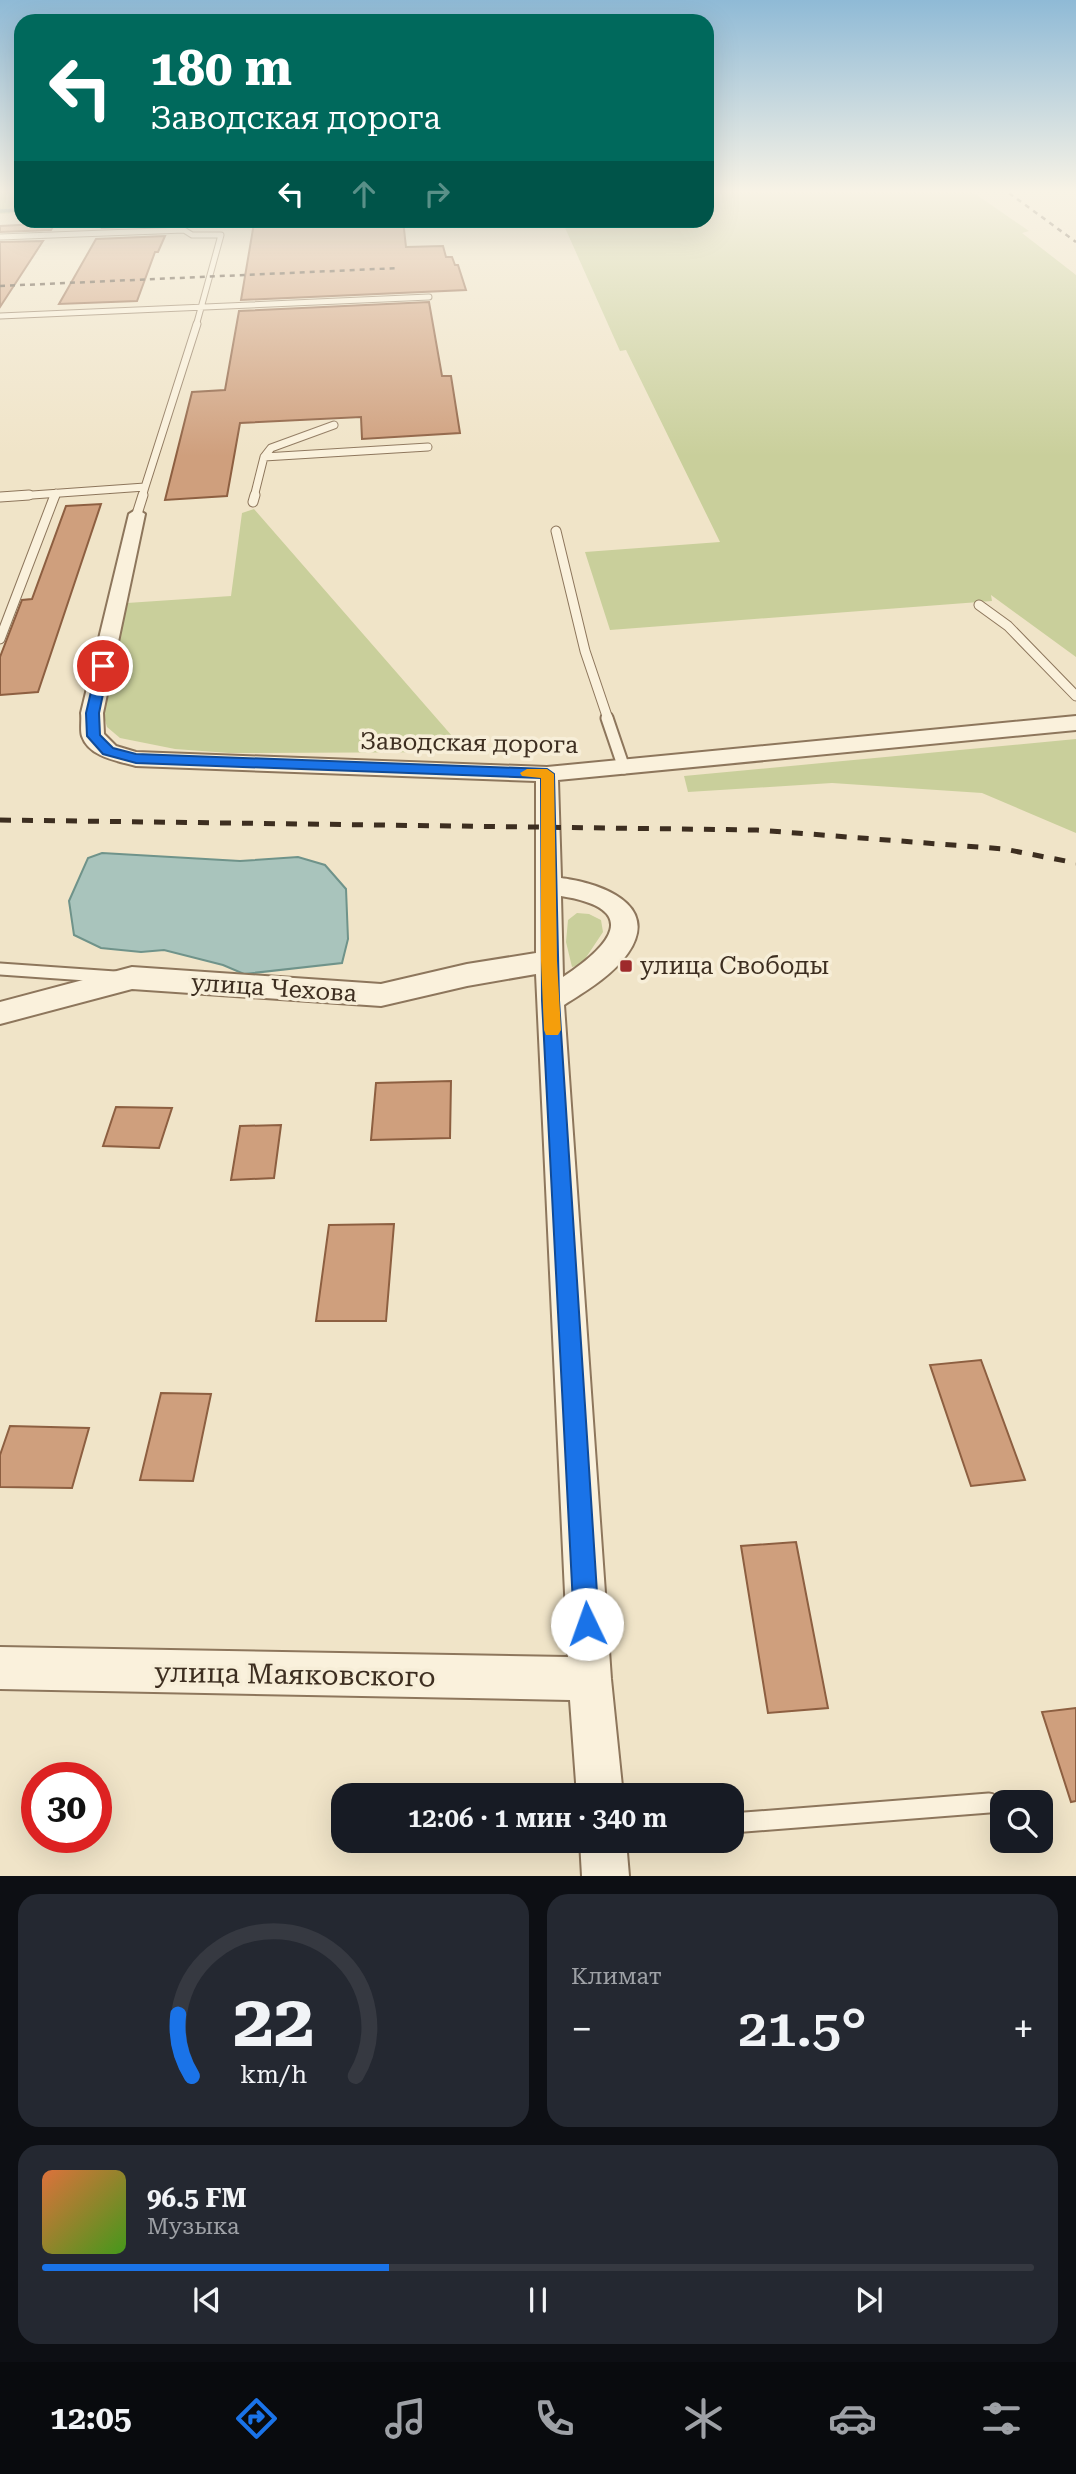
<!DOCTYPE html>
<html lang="ru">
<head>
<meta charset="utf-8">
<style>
  body { margin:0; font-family:"Roboto Serif",serif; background:#242831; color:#f1f3f6; height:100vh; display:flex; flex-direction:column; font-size:26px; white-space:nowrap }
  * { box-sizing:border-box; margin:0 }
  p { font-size:23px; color:#9ea1a6 }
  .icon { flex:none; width:38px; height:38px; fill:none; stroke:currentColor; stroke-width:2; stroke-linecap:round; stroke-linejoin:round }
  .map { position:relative; height:1876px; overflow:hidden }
  .side { display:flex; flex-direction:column; gap:18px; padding:18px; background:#0d0f14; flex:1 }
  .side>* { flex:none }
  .top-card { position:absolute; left:14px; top:14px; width:700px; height:214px; border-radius:21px; box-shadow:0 7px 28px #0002; background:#00695c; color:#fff; overflow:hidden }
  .controls { position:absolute; left:990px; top:1790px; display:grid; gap:14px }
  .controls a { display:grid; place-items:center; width:63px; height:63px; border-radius:14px; background:#171b24; box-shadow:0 7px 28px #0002; font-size:35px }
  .speed { position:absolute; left:21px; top:1762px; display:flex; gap:14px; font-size:35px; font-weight:700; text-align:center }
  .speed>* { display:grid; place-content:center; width:91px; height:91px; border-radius:50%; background:#171b24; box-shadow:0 7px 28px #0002; line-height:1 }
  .speed .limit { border:10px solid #d22; background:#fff; color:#111 }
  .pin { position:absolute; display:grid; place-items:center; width:60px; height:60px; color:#fff; margin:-30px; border:4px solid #fff; border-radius:50%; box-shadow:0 2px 7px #0007 }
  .me { position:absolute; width:77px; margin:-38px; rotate:357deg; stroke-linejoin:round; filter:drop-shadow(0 0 5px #0008) }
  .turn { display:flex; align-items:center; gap:24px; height:147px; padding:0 21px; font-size:32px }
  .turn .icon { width:91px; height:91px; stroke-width:2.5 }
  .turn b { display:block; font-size:49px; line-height:60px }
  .lanes { display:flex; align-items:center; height:66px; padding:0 21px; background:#0003; justify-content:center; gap:35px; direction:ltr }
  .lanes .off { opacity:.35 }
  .big { font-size:52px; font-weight:600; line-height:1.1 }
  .side .widget { flex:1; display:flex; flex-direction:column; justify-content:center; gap:10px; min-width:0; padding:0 24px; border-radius:21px; background:#242831 }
  .side .dial { align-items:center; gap:0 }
  .dial svg { height:182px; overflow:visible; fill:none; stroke:#363941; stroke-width:7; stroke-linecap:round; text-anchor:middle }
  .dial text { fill:#f1f3f6; stroke:none }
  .song { display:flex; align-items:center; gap:21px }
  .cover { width:84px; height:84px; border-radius:10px; background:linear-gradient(135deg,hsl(20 70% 55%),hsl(100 70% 35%)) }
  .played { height:7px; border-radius:4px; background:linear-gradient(90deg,#1a73e8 35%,#363941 35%) }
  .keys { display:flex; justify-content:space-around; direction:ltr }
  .heat { display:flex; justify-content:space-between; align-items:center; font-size:38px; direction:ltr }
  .side .tiles { flex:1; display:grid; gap:18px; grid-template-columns:1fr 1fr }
  .widget:last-child { grid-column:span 2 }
  .trip { position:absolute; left:331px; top:1783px; width:413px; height:70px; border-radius:21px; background:#171b24; box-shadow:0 7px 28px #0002; font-weight:600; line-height:70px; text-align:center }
  .menu { display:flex; height:112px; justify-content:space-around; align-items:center; background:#090b0e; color:#9ea1a6 }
  .menu .icon { width:49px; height:49px }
  .menu .active { color:#1a73e8 }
  .menu b { font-size:32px; color:#f1f3f6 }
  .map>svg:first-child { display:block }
</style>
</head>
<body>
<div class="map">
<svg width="1076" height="1876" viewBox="0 0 1076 1876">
  <rect width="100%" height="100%" fill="#f0e4c8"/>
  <path fill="#c9cf9b" d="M 0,193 L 21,193 L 21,213 L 0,214 Z
    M 707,193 L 974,193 L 1029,231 L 1022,233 L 1076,275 L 1076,657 L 991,595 L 992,601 L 610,630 L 585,552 L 720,542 L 626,350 L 620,351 L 562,221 L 707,220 Z
    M 254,509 L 466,752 L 229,753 L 175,749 L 120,738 L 107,727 L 102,710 L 127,603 L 231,596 L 242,513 Z
    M 1076,739 L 1076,833 L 982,793 L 832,783 L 688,792 L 684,776 Z
    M 577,913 L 589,914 L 601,920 L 603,932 L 581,965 L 572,967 L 566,942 L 568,920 Z"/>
  <path fill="#a9c4bc" stroke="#6f938a" stroke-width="2" d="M 102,853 L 240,861 L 298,857 L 325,865 L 346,889 L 348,939 L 342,963 L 244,974 L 223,965 L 164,950 L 141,952 L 101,948 L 74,935 L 69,901 L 88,858 Z"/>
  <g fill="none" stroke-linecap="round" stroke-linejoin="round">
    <path stroke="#6f938a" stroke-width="3.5" d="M 0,211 L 21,210"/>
  </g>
  <path fill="#cf9f7d" stroke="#8d5f41" stroke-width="2" d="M 171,220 L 169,225 L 102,228 L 105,221 Z
    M 321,220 L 403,220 L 406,247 L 443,246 L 446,257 L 452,257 L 455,265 L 458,265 L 466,290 L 241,300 L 254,223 Z
    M 55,223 L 51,230 L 0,232 L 0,226 Z
    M 165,236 L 158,252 L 155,252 L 137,301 L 59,304 L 96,239 Z
    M 43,241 L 0,307 L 0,242 Z
    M 429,302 L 442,376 L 451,376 L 460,433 L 362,439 L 361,417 L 240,423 L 227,496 L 165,500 L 192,392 L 225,390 L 239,311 Z
    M 101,504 L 38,692 L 0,695 L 0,657 L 22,600 L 32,599 L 66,506 Z
    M 451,1081 L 450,1138 L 371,1140 L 376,1083 Z
    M 116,1107 L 172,1108 L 159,1148 L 103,1146 Z
    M 281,1125 L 274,1178 L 231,1180 L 240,1126 Z
    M 394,1224 L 386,1321 L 316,1321 L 329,1225 Z
    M 981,1360 L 1025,1480 L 971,1486 L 930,1365 Z
    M 161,1393 L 211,1394 L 193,1481 L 140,1480 Z
    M 10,1426 L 89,1428 L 72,1488 L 0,1487 L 0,1455 Z
    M 796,1542 L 828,1708 L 768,1713 L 741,1546 Z
    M 1076,1708 L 1076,1801 L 1071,1802 L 1042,1712 Z"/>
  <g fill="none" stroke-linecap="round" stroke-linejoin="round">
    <defs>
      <path id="lane-far4" d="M 0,237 L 184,230 L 192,235 L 221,235 L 196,326
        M 0,316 L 429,297"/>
      <path id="lane-far3" d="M 264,457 L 428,447
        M 4,497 L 145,487 L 197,324
        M 55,497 L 56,493
        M 142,497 L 145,487
        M 254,497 L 264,457 L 271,448 L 334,425"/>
      <path id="lane-far2" d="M 0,497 L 29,495
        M 253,502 L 255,495
        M 137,514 L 143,495
        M 556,531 L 585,651 L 608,719
        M 979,605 L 1008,626 L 1076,696
        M 0,639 L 55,495"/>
      <path id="lane-far1" d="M 607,718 L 624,768
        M 0,969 L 115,977"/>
      <path id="lane" d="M 732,1823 L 989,1803"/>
      <path id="street" d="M 137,509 L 145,514 L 103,713 L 104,734 L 116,746 L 136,752 L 547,767 L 1076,716 L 1076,730 L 558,780 L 561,878 C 598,883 662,903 628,953 C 613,975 586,991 564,1005 L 611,1679 L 623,1796 L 577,1796 L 570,1700 L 0,1689 L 0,1647 L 568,1657 L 536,974 L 467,986 L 381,1006 L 132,989 L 0,1024 L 0,1002 L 132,967 L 381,984 L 467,964 L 536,953 L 536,781 L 136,766 C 118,761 89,757 82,736 C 80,730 82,720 81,713 L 129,514 ZM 561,896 C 643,909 610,946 563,977 Z
        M 580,1841 L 626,1841 L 629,1876 L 582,1876 Z"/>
    </defs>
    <use href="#lane-far4" stroke="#8d765c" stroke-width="7"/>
    <use href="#lane-far3" stroke="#8d765c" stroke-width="9"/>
    <use href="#lane-far2" stroke="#8d765c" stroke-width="11"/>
    <use href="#lane-far1" stroke="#8d765c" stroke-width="15"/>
    <use href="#lane" stroke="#8d765c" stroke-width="23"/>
    <use href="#street" stroke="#8d765c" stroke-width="4"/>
    <use href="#lane-far4" stroke="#faf1dc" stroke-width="5"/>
    <use href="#lane-far3" stroke="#faf1dc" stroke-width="7"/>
    <use href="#lane-far2" stroke="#faf1dc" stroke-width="9"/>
    <use href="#lane-far1" stroke="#faf1dc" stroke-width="11"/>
    <use href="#lane" stroke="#faf1dc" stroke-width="19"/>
    <use href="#street" fill="#faf1dc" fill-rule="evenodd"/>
    <path stroke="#3d2e20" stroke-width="2.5" stroke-dasharray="5 5" stroke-linecap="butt" d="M 1009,193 L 1076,242
      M 0,286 L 399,268"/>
    <path stroke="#3d2e20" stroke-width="5" stroke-dasharray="11 11" stroke-linecap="butt" d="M 0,820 L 757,830 L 1004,849 L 1076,863"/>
  </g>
  <linearGradient id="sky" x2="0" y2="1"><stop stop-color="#8fbad6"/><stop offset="0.42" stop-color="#f8f3e6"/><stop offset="1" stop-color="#f8f3e6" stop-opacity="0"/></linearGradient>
  <rect width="1076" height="456" fill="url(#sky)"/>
  <path fill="#1a73e8" stroke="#114b97" stroke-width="2" d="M 103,662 L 109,666 L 99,713 L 100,735 L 113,748 L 136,754 L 547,769 L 554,774 L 559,1000 L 599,1624 L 596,1633 L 587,1637 L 578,1633 L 574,1624 L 542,1000 L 541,778 L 136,763 L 103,754 L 87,736 L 86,713 L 97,666 Z"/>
  <path fill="#f59e0b" d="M 527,769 L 547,769 L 554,774 L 557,961 L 561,1030 L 558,1035 L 546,1035 L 544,1030 L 541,961 L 541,778 L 522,776 L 520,773 Z"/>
  <rect fill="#9e2a2b" stroke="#f7eed8" stroke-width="2.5" x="619" y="959" width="14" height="14" rx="3.5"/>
  <g text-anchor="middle" stroke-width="7" stroke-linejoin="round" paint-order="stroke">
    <g font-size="24" fill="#3d2e20" stroke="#f7eed8">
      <text transform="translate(469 743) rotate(1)" y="8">Заводская дорога</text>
      <text transform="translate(274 988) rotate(4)" y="8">улица Чехова</text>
    </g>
    <g font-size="24" fill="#3d2e20" stroke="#f7eed8" text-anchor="start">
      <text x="640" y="974">улица Свободы</text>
    </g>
    <g font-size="28" fill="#3d2e20" stroke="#f7eed8">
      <text transform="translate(295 1674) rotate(1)" y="10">улица Маяковского</text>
    </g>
  </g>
</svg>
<div class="controls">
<a><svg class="icon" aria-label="search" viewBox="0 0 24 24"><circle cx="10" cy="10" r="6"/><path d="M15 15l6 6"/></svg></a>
</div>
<div class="speed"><div class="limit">30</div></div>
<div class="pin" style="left:103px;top:666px;background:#d93025"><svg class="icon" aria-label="arrive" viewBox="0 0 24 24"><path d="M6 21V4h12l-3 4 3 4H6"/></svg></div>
<svg class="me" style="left:587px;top:1624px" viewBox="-20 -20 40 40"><circle r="19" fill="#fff"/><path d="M0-13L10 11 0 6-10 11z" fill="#1a73e8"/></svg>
<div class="trip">12:06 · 1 мин · 340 m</div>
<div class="top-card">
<div class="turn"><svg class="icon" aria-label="left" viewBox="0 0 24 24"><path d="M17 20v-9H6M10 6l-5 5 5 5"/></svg><div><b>180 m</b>Заводская дорога</div></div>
<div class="lanes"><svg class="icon" aria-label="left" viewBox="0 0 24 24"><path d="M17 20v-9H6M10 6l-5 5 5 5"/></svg><svg class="icon off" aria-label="ahead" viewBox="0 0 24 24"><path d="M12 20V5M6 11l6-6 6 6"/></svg><svg class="icon off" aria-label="right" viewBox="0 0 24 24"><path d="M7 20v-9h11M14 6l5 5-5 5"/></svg></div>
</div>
</div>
<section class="side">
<div class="tiles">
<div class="widget dial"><svg viewBox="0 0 100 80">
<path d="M14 69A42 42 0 1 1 86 69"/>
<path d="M14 69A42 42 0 0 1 8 42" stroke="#1a73e8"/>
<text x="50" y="56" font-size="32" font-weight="700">22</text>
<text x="50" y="72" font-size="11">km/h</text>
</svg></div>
<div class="widget"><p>Климат</p>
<div class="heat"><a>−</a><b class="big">21.5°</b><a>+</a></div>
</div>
<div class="widget">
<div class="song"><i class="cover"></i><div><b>96.5 FM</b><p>Музыка</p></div></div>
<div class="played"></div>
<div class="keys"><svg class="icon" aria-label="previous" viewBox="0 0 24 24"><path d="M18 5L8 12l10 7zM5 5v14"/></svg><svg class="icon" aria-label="pause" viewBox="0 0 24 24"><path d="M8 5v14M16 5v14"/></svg><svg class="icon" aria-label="next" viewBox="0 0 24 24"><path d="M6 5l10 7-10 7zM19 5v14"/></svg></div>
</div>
</div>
</section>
<nav class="menu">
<b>12:05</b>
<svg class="icon active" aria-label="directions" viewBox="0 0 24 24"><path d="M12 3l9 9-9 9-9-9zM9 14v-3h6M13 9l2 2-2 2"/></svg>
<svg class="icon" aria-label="music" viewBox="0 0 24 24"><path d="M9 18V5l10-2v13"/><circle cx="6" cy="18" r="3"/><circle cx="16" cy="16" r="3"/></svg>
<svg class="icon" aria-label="phone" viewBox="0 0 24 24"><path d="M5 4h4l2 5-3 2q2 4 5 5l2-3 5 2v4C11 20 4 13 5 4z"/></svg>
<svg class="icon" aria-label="climate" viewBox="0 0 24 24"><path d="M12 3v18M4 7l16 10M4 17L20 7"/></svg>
<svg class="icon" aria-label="car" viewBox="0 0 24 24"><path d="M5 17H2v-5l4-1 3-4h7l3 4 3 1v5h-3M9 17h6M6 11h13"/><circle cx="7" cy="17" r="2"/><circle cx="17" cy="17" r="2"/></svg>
<svg class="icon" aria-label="filters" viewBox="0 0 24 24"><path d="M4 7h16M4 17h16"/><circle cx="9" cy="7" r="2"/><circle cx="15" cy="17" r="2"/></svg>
</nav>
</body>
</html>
